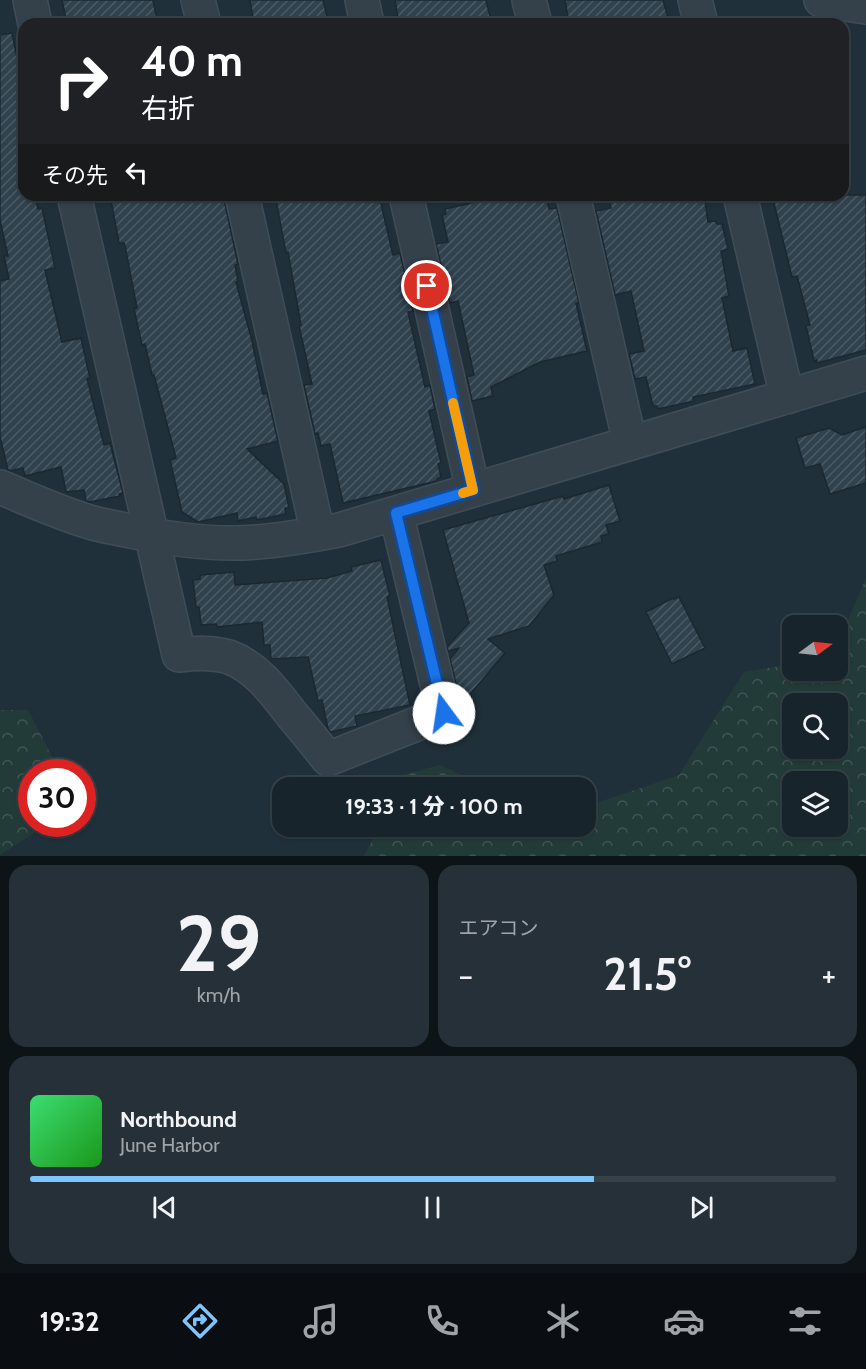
<!DOCTYPE html>
<html lang="ja">
<head>
<meta charset="utf-8">
<style>
  body { margin:0; font-family:Cabin,"Noto Sans JP",sans-serif; background:#253038; color:#f1f3f6; height:100vh; display:flex; flex-direction:column; font-size:22px; white-space:nowrap }
  * { box-sizing:border-box; margin:0 }
  p { font-size:20px; color:#9fa4a9 }
  .icon { flex:none; width:33px; height:33px; fill:none; stroke:currentColor; stroke-width:2; stroke-linecap:round; stroke-linejoin:round }
  .map { position:relative; height:856px; overflow:hidden }
  .drawer { display:flex; flex-direction:column; gap:9px; padding:9px; background:#0d1418; flex:1 }
  .drawer>* { flex:none }
  .guide { position:absolute; left:18px; top:18px; width:831px; height:183px; border-radius:18px; box-shadow:0 2px 4px #0004,0 0 0 2px #364148; background:#202124; color:#fff; overflow:hidden }
  .needle { width:39px; rotate:75deg }
  .controls { position:absolute; left:782px; top:615px; display:grid; gap:12px }
  .controls a { display:grid; place-items:center; width:66px; height:66px; border-radius:12px; background:#18242c; box-shadow:0 2px 4px #0004,0 0 0 2px #364148; font-size:30px }
  .speed { position:absolute; left:18px; top:759px; display:flex; gap:12px; font-size:30px; font-weight:700; text-align:center }
  .speed>* { display:grid; place-content:center; width:78px; height:78px; border-radius:50%; background:#18242c; box-shadow:0 2px 4px #0004,0 0 0 2px #364148; line-height:1 }
  .speed .limit { border:9px solid #d22; background:#fff; color:#111 }
  .pin { position:absolute; display:grid; place-items:center; width:51px; height:51px; color:#fff; margin:-26px; border:3px solid #fff; border-radius:50%; box-shadow:0 2px 6px #0007 }
  .me { position:absolute; width:66px; margin:-33px; rotate:346deg; stroke-linejoin:round; filter:drop-shadow(0 0 4px #0008) }
  .turn { display:flex; align-items:center; gap:21px; height:126px; padding:0 24px; font-size:27px }
  .turn .icon { width:78px; height:78px; stroke-width:2.5 }
  .turn b { display:block; font-size:42px; line-height:51px }
  .then { display:flex; align-items:center; height:57px; padding:0 24px; background:#0003; gap:12px; font-size:22px }
  .big { font-size:45px; font-weight:800; line-height:1.1 }
  .drawer .tile { flex:1; display:flex; flex-direction:column; justify-content:center; gap:9px; min-width:0; padding:0 21px; border-radius:18px; background:#253038 }
  .drawer .dial { align-items:center; gap:0 }
  .dial b { font-size:78px; line-height:1 }
  .song { display:flex; align-items:center; gap:18px }
  .cover { width:72px; height:72px; border-radius:9px; background:linear-gradient(135deg,hsl(140 70% 55%),hsl(120 70% 35%)) }
  .played { height:6px; border-radius:3px; background:linear-gradient(90deg,#7dc6fd 70%,#364148 70%) }
  .keys { display:flex; justify-content:space-around; direction:ltr }
  .heat { display:flex; justify-content:space-between; align-items:center; font-size:33px; direction:ltr }
  .drawer .tiles { flex:1; display:grid; gap:9px; grid-template-columns:1fr 1fr }
  .tile:last-child { grid-column:span 2 }
  .trip { position:absolute; left:272px; top:777px; width:324px; height:60px; border-radius:18px; background:#18242c; box-shadow:0 2px 4px #0004,0 0 0 2px #364148; font-weight:800; line-height:60px; text-align:center }
  .tabs { display:flex; height:96px; justify-content:space-around; align-items:center; background:#0a0e12; color:#9fa4a9 }
  .tabs .icon { width:42px; height:42px }
  .tabs .current { color:#7dc6fd }
  .tabs b { font-size:27px; color:#f1f3f6 }
  .map>svg:first-child { display:block }
</style>
</head>
<body>
<div class="map">
<svg width="866" height="856" viewBox="0 0 866 856">
  <defs>
    <pattern id="forest-crowns" width="20" height="18" patternUnits="userSpaceOnUse" patternTransform="scale(1.5)"><rect width="20" height="18" fill="#223b39"/><path d="M2 6a3 3 0 1 1 6 0M12 15a3 3 0 1 1 6 0" fill="none" stroke="#405554"/></pattern>
    <pattern id="building-hatch" width="6" height="6" patternUnits="userSpaceOnUse" patternTransform="scale(1.5)"><rect width="6" height="6" fill="#2f424e"/><path d="M-1 1l2-2M0 6l6-6M5 7l2-2" fill="none" stroke="#4b5b66"/></pattern>
  </defs>
  <rect width="100%" height="100%" fill="#20303a"/>
  <path fill="url(#forest-crowns)" fill-rule="evenodd" d="M 866,578 L 866,856 L 364,856 L 379,827 L 585,826 L 585,807 L 679,775 L 744,672 L 792,664 L 792,670 L 837,670 L 837,646 ZM 792,704 L 837,704 L 837,748 L 792,748 ZM 792,782 L 837,782 L 837,826 L 792,826 Z
    M 0,710 L 28,710 L 60,772 L 32,772 L 32,824 L 48,824 L 0,855 Z
    M 440,765 L 487,787 L 397,787 L 403,775 Z"/>
  <path fill="url(#building-hatch)" stroke="#1b2831" stroke-width="1.5" d="M 62,0 L 153,0 L 158,24 L 67,24 Z
    M 250,0 L 323,0 L 329,24 L 254,24 Z
    M 395,0 L 486,0 L 492,24 L 399,24 Z
    M 565,0 L 663,0 L 670,24 L 569,24 Z
    M 12,33 L 24,93 L 24,195 L 35,195 L 38,209 L 42,208 L 55,268 L 45,270 L 62,342 L 81,338 L 90,378 L 87,379 L 104,445 L 110,443 L 123,493 L 119,494 L 120,496 L 90,502 L 86,501 L 84,490 L 66,492 L 61,467 L 25,476 L 23,468 L 10,471 L 8,470 L 0,437 L 0,281 L 9,279 L 4,256 L 8,256 L 0,220 L 0,35 Z
    M 110,195 L 223,195 L 238,264 L 235,265 L 238,281 L 236,282 L 252,341 L 263,394 L 267,393 L 278,441 L 247,449 L 284,484 L 289,508 L 285,508 L 286,514 L 257,520 L 256,517 L 238,521 L 237,513 L 198,522 L 182,512 L 170,460 L 176,458 L 154,375 L 152,375 L 145,344 L 142,345 L 134,309 L 137,308 L 125,246 L 124,243 L 119,243 Z
    M 275,195 L 379,195 L 393,255 L 400,253 L 413,311 L 408,312 L 425,387 L 430,385 L 435,409 L 429,411 L 441,463 L 438,464 L 441,477 L 437,479 L 437,481 L 343,503 L 330,444 L 321,446 L 318,433 L 315,434 L 304,385 L 312,384 L 299,326 L 301,325 L 288,252 L 286,253 Z
    M 507,195 L 546,195 L 549,209 L 557,208 L 579,303 L 576,303 L 587,351 L 540,362 L 491,387 L 493,396 L 472,401 L 467,377 L 474,375 L 458,301 L 450,303 L 436,244 L 448,242 L 442,215 L 446,214 L 445,209 Z
    M 608,195 L 704,195 L 708,222 L 716,221 L 717,224 L 722,224 L 728,249 L 721,251 L 729,296 L 722,298 L 733,351 L 747,348 L 755,384 L 693,397 L 694,401 L 658,409 L 657,406 L 653,406 L 646,377 L 635,379 L 629,354 L 644,351 L 631,291 L 615,295 L 596,211 L 611,208 Z
    M 791,195 L 866,195 L 866,350 L 817,363 L 817,360 L 814,361 L 806,326 L 810,325 L 797,276 L 792,277 L 773,199 Z
    M 866,427 L 866,483 L 830,494 L 820,464 L 805,468 L 796,438 L 829,428 L 842,435 Z
    M 609,485 L 620,521 L 606,525 L 609,534 L 601,536 L 602,542 L 556,556 L 557,561 L 544,565 L 554,595 L 529,626 L 488,639 L 505,653 L 461,705 L 450,659 L 459,648 L 448,651 L 447,647 L 469,623 L 443,530 L 563,496 L 564,499 Z
    M 381,560 L 390,596 L 387,597 L 410,705 L 355,716 L 357,726 L 330,732 L 328,729 L 322,700 L 318,701 L 308,657 L 271,659 L 270,645 L 264,645 L 262,622 L 217,627 L 216,624 L 201,625 L 199,607 L 196,607 L 193,580 L 200,579 L 200,575 L 234,572 L 235,585 L 327,578 L 352,571 L 351,567 Z
    M 679,597 L 705,648 L 672,664 L 646,612 L 673,598 L 674,599 Z"/>
  <g fill="none" stroke-linecap="round" stroke-linejoin="round">
    <defs>
      <path id="minor" d="M 30,0 L 35,24
        M 198,0 L 204,24
        M 362,0 L 367,24
        M 529,0 L 535,24
        M 695,0 L 701,24
        M 821,0 L 866,7
        M 74,195 L 179,655 C 196,653 212,652 229,657 C 257,667 276,694 293,716 C 305,730 317,745 328,759 L 444,713 L 396,513
        M 242,195 L 318,534
        M 406,195 L 473,490
        M 573,195 L 630,443
        M 740,195 L 787,397
        M 0,487 C 29,499 59,513 90,522 C 101,526 114,527 125,530 C 168,539 214,546 257,542 C 285,540 312,535 339,530 L 866,373"/>
    </defs>
    <use href="#minor" stroke="#404d57" stroke-width="36"/>
    <use href="#minor" stroke="#34414a" stroke-width="33"/>
  </g>
  <g fill="none" stroke-linecap="round" stroke-linejoin="round">
    <defs>
      <path id="route" d="M 427,286 L 473,490 L 396,513 L 444,713"/>
    </defs>
    <use href="#route" stroke="#114b97" stroke-width="15"/>
    <use href="#route" stroke="#1a73e8" stroke-width="10"/>
    <path stroke="#f59e0b" stroke-width="10" d="M 453,403 L 473,490 L 463,493"/>
  </g>
</svg>
<div class="controls">
<a><svg class="needle" viewBox="-14 -14 28 28"><path d="M0-13l5 13h-10z" fill="#e53935"/><path d="M0 13l5-13h-10z" fill="#9fa4a9"/></svg></a>
<a><svg class="icon" aria-label="search" viewBox="0 0 24 24"><circle cx="10" cy="10" r="6"/><path d="M15 15l6 6"/></svg></a>
<a><svg class="icon" aria-label="layers" viewBox="0 0 24 24"><path d="M12 4l9 5-9 5-9-5zM3 14l9 5 9-5"/></svg></a>
</div>
<div class="speed"><div class="limit">30</div></div>
<div class="pin" style="left:427px;top:286px;background:#d93025"><svg class="icon" aria-label="arrive" viewBox="0 0 24 24"><path d="M6 21V4h12l-3 4 3 4H6"/></svg></div>
<svg class="me" style="left:444px;top:713px" viewBox="-20 -20 40 40"><circle r="19" fill="#fff"/><path d="M0-13L10 11 0 6-10 11z" fill="#1a73e8"/></svg>
<div class="trip">19:33 · 1 分 · 100 m</div>
<div class="guide">
<div class="turn"><svg class="icon" aria-label="right" viewBox="0 0 24 24"><path d="M7 20v-9h11M14 6l5 5-5 5"/></svg><div><b>40 m</b>右折</div></div>
<div class="then">その先<svg class="icon" aria-label="left" viewBox="0 0 24 24"><path d="M17 20v-9H6M10 6l-5 5 5 5"/></svg></div>
</div>
</div>
<section class="drawer">
<div class="tiles">
<div class="tile dial"><b>29</b><p>km/h</p></div>
<div class="tile"><p>エアコン</p>
<div class="heat"><a>−</a><b class="big">21.5°</b><a>+</a></div>
</div>
<div class="tile">
<div class="song"><i class="cover"></i><div><b>Northbound</b><p>June Harbor</p></div></div>
<div class="played"></div>
<div class="keys"><svg class="icon" aria-label="previous" viewBox="0 0 24 24"><path d="M18 5L8 12l10 7zM5 5v14"/></svg><svg class="icon" aria-label="pause" viewBox="0 0 24 24"><path d="M8 5v14M16 5v14"/></svg><svg class="icon" aria-label="next" viewBox="0 0 24 24"><path d="M6 5l10 7-10 7zM19 5v14"/></svg></div>
</div>
</div>
</section>
<nav class="tabs">
<b>19:32</b>
<svg class="icon current" aria-label="directions" viewBox="0 0 24 24"><path d="M12 3l9 9-9 9-9-9zM9 14v-3h6M13 9l2 2-2 2"/></svg>
<svg class="icon" aria-label="music" viewBox="0 0 24 24"><path d="M9 18V5l10-2v13"/><circle cx="6" cy="18" r="3"/><circle cx="16" cy="16" r="3"/></svg>
<svg class="icon" aria-label="phone" viewBox="0 0 24 24"><path d="M5 4h4l2 5-3 2q2 4 5 5l2-3 5 2v4C11 20 4 13 5 4z"/></svg>
<svg class="icon" aria-label="climate" viewBox="0 0 24 24"><path d="M12 3v18M4 7l16 10M4 17L20 7"/></svg>
<svg class="icon" aria-label="car" viewBox="0 0 24 24"><path d="M5 17H2v-5l4-1 3-4h7l3 4 3 1v5h-3M9 17h6M6 11h13"/><circle cx="7" cy="17" r="2"/><circle cx="17" cy="17" r="2"/></svg>
<svg class="icon" aria-label="filters" viewBox="0 0 24 24"><path d="M4 7h16M4 17h16"/><circle cx="9" cy="7" r="2"/><circle cx="15" cy="17" r="2"/></svg>
</nav>
</body>
</html>
